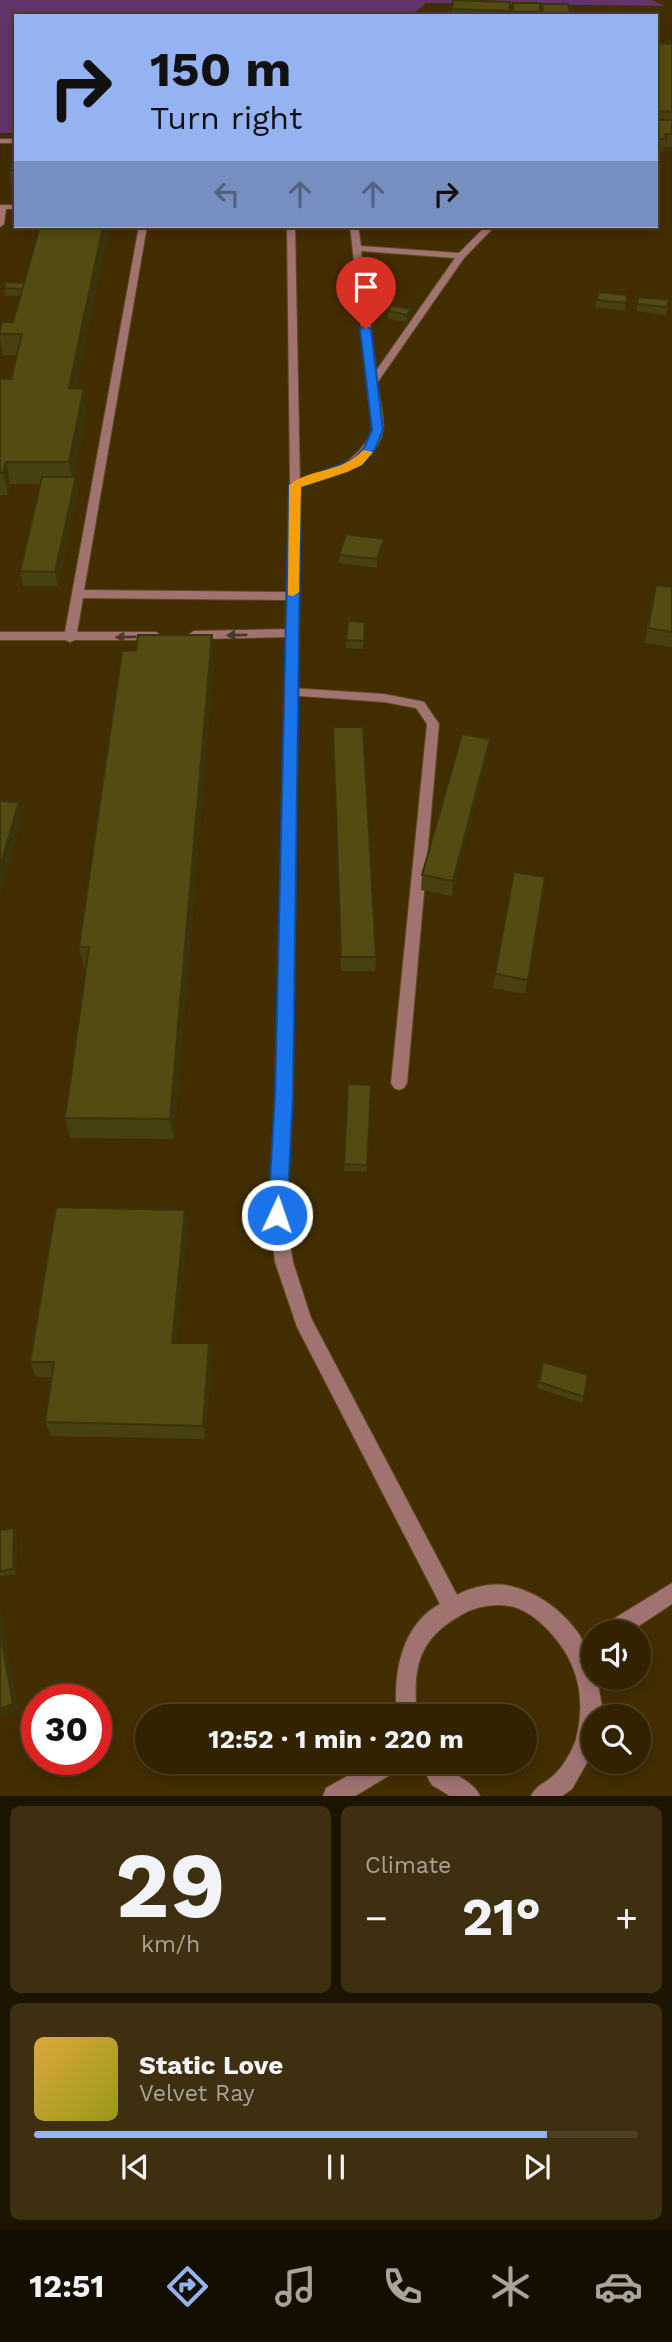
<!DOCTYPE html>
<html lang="en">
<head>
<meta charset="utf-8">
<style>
  body { margin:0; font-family:"Work Sans",sans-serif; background:#3d2f0f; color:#f1f3f6; height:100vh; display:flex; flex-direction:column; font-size:26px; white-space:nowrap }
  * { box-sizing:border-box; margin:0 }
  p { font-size:23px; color:#a8a499 }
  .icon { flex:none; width:38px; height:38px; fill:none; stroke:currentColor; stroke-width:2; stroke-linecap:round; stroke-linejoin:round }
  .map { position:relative; height:1796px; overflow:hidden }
  .sheet { display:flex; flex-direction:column; gap:10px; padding:10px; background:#1c1300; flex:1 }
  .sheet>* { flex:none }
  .banner { position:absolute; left:14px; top:14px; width:644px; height:214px; border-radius:0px; box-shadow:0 4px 10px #0003,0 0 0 2px #4d3f22; background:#95b2f1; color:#111; overflow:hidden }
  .fabs { position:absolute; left:581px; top:1620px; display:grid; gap:14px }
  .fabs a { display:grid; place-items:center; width:70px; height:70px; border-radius:50%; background:#322200; box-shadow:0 4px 10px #0003,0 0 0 2px #4d3f22; font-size:35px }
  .speed { position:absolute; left:21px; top:1684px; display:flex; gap:14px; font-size:35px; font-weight:700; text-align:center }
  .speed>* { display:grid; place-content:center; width:91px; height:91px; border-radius:50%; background:#322200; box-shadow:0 4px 10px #0003,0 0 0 2px #4d3f22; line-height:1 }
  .speed .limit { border:10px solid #d22; background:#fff; color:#111 }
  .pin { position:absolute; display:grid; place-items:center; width:60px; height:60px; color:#fff; margin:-72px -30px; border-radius:50% 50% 50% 0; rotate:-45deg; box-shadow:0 0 7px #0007 }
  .pin .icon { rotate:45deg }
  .me { position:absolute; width:77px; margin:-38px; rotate:3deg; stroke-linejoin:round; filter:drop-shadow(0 0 5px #0008) }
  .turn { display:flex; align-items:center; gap:24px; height:147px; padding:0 21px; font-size:32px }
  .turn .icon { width:91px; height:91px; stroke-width:2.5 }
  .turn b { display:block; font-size:49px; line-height:60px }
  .lanes { display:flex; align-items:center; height:66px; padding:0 21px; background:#0003; justify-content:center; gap:35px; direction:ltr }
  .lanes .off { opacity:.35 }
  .big { font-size:52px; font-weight:700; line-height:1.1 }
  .sheet .card { flex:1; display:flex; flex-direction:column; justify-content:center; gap:10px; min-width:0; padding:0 24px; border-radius:10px; background:#3d2f0f }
  .sheet .dial { align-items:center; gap:0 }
  .dial b { font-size:91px; line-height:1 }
  .song { display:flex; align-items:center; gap:21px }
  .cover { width:84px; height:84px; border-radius:10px; background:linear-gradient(135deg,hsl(40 70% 55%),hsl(60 70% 35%)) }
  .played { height:7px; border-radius:4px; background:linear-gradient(90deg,#95b2f1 85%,#4d3f22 85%) }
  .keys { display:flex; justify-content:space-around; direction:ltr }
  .heat { display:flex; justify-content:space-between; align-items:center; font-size:38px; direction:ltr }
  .sheet .tiles { flex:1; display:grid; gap:10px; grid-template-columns:1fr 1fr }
  .card:last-child { grid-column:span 2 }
  .trip { position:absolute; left:135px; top:1704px; width:402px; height:70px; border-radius:35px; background:#322200; box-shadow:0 4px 10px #0003,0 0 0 2px #4d3f22; font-weight:700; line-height:70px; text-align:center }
  .tab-bar { display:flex; height:112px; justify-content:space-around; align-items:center; background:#140e00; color:#a8a499 }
  .tab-bar .icon { width:49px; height:49px }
  .tab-bar .on { color:#95b2f1 }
  .tab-bar b { font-size:32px; color:#f1f3f6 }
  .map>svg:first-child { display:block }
</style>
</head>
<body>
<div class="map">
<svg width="672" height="1796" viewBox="0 0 672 1796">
  <rect width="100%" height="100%" fill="#422d00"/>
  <path fill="#61356a" d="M 0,0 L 652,0 L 665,6 L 426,3 L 411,16 L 16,16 L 16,133 L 0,133 Z"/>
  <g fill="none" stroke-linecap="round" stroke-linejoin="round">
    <defs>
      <path id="service" d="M 350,226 L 358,226 L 361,246 L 459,253 L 486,226 L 495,226 L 464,258 L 377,383 C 379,395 385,421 383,431 C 375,468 325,480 295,488 L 290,485 L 291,483 C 329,472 352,468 373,431 ZM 361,251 L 455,258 L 376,371 Z
        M 291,688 L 384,694 L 420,701 L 424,702 L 439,724 L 407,1083 L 404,1088 L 399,1090 L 394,1088 L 391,1083 L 427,724 L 416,708 L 384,702 L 287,695 L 285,692 L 287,689 Z"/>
      <path id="minor" d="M 0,139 L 16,139 L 16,143 L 0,143 Z
        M 0,205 L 16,205 L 16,209 L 6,209 L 4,224 L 0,227 Z
        M 139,226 L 147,226 L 84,590 L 287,592 L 290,485 L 287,226 L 295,226 L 300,485 L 292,1094 L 285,1215 L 293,1262 L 311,1318 L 457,1595 C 471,1587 493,1582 510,1586 C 551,1595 593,1635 593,1678 L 597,1678 L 602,1707 L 601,1717 L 593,1717 L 593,1752 L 572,1789 L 562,1796 L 531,1796 C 536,1785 546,1783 554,1775 C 562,1768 573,1750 576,1739 C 587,1696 577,1658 545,1627 C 536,1618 523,1608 509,1606 C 494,1603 475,1607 463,1614 C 418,1638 412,1668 417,1717 L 397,1717 C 393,1675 400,1626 440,1604 L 297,1327 L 275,1262 L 269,1215 L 276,1094 L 286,637 L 194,639 L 188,635 L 194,631 L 287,629 L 287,600 L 83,598 L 77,632 L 156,632 L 162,636 L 156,640 L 75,640 L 70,642 L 65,640 L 0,640 L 0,632 L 65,632 Z
        M 672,1583 L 672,1604 L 628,1633 L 599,1633 L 602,1626 Z
        M 372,1762 L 403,1762 L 400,1769 L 355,1796 L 323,1796 L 326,1788 Z
        M 419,1762 L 442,1762 C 452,1776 473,1780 480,1796 L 450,1796 L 432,1785 Z"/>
    </defs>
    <use href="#service" stroke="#5e4a21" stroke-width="2"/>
    <use href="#minor" stroke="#5e4a21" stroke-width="2"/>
    <use href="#service" fill="#a07371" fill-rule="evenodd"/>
    <use href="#minor" fill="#a07371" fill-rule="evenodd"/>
  </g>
  <path fill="#47400f" d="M 453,0 L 510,2 L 509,16 L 451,16 Z
    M 513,3 L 540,3 L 540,16 L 512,16 Z
    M 542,4 L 570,13 L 570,16 L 542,16 L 541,10 Z
    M 656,43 L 672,44 L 672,147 L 664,147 L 663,152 L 656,152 Z
    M 16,155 L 16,188 L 12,188 L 9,170 Z
    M 24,283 L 77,388 L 84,389 L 87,410 L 74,477 L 76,477 L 78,492 L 58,586 L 23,586 L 20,571 L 40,484 L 10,484 L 8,495 L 0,495 L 0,379 L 11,379 L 17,355 L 3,355 L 0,339 L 0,330 L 13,322 L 20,296 L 5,296 L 4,288 Z
    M 627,295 L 625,311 L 595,307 L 597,300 Z
    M 639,297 L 669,300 L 666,315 L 636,311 Z
    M 392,306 L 410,316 L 407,322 L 388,319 L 388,311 Z
    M 384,539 L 384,547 L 377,568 L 339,563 L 339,555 Z
    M 672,587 L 672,647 L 645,643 L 652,599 Z
    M 365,622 L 363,649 L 346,648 L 346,640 Z
    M 212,635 L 214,657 L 174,1139 L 70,1138 L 65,1118 L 86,968 L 84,968 L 79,947 L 136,650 Z
    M 490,739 L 488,754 L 452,896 L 421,890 L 422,875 Z
    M 333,742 L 376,957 L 375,971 L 341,971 Z
    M 545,877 L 525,994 L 493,988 L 495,974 Z
    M 348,1084 L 371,1085 L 367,1172 L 344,1171 Z
    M 188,1227 L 176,1343 L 209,1343 L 212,1358 L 205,1439 L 51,1436 L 45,1422 L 52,1377 L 36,1377 L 30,1362 Z
    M 543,1362 L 584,1397 L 582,1403 L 537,1388 Z
    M 0,1530 L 17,1533 L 16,1574 L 0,1576 Z"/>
  <path fill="#3a340c" d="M 103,226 L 110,226 L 72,410 L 69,388 Z
    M 411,309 L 410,316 L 407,322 L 407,315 Z
    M 84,389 L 87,410 L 73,484 L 69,462 Z
    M 6,462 L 10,484 L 8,495 L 3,473 Z
    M 76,477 L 78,492 L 58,586 L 55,572 Z
    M 384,539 L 384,547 L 377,568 L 377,559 Z
    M 212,635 L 214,657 L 174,1139 L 170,1119 Z
    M 490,739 L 488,754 L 452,896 L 453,881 Z
    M 19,802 L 23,817 L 0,895 L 0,867 Z
    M 185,1210 L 188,1227 L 175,1357 L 172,1343 Z
    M 209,1343 L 212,1358 L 205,1439 L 203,1426 Z
    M 14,1528 L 17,1533 L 16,1574 L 13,1569 Z
    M 0,1607 L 19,1711 L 0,1718 Z"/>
  <path fill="#534b11" stroke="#3a340c" stroke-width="2" d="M 453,0 L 510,2 L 509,11 L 452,9 Z
    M 513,3 L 540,3 L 540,12 L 513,12 Z
    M 542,4 L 568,4 L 570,13 L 543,13 Z
    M 656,43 L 672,44 L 672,112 L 656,111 Z
    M 656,120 L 672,120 L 672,134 L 665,134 L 666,139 L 656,139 Z
    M 16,155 L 16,170 L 9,170 Z
    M 40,226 L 103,226 L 69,388 L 84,389 L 69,462 L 6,462 L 3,473 L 0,473 L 0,379 L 11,379 L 22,334 L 0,334 L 0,330 L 2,322 L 13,322 Z
    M 6,282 L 24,283 L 22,289 L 4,288 Z
    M 599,292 L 627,295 L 626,303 L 597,300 Z
    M 639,297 L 669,300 L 667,307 L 637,304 Z
    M 392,306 L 411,309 L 407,315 L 388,311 Z
    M 42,477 L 76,477 L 55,572 L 20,571 Z
    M 346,534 L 384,539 L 377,559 L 339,555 Z
    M 656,585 L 672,587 L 672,632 L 648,628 Z
    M 348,621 L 365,622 L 364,641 L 346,640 Z
    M 138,635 L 212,635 L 170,1119 L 65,1118 L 89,947 L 79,947 L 122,651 L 136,650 Z
    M 333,727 L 363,727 L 376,957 L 341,957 Z
    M 462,734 L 490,739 L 453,881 L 422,875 Z
    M 0,801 L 19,802 L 0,867 Z
    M 514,872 L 545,877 L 528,980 L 495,974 Z
    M 348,1084 L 371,1085 L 367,1165 L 344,1164 Z
    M 56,1207 L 185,1210 L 172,1343 L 209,1343 L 203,1426 L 45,1422 L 54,1362 L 30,1362 Z
    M 543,1362 L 588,1375 L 584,1397 L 539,1382 Z
    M 14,1528 L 13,1569 L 0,1571 L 0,1530 Z
    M 0,1631 L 13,1704 L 0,1709 Z"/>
  <defs><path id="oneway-solid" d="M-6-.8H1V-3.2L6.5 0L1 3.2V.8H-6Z" transform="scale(1.75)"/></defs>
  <g fill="#4d382c">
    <use href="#oneway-solid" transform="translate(237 635) rotate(179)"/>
    <use href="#oneway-solid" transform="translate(126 637) rotate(179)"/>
  </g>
  <path fill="#1a73e8" stroke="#114b97" stroke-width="2" d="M 366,326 L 371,329 L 383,430 L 375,449 L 362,465 L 301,487 L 293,1094 L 287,1215 L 284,1221 L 277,1224 L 271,1221 L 268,1215 L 275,1094 L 289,485 L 354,459 L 364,448 L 372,430 L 360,329 Z"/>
  <path fill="#f59e0b" d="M 363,450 L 373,452 L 362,465 L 347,472 L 301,487 L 299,592 L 293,596 L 288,595 L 289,485 C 310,468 343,473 363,450 Z"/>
</svg>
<div class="fabs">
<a><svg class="icon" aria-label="sound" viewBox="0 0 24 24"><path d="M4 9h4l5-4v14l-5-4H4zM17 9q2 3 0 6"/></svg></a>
<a><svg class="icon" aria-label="search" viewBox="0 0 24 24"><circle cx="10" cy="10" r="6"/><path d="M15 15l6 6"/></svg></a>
</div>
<div class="speed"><div class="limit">30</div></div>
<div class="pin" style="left:366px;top:329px;background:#d93025"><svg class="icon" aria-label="arrive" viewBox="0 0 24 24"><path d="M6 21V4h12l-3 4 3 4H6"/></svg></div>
<svg class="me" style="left:277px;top:1215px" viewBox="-20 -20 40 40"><circle r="17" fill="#1a73e8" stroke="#fff" stroke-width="3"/><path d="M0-11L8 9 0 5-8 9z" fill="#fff"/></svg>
<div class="trip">12:52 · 1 min · 220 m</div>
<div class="banner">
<div class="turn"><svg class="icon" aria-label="right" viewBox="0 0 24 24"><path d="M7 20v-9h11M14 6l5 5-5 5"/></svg><div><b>150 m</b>Turn right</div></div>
<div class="lanes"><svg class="icon off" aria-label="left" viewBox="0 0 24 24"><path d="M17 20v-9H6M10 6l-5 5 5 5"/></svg><svg class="icon off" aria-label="ahead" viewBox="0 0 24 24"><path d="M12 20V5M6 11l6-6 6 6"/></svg><svg class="icon off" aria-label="ahead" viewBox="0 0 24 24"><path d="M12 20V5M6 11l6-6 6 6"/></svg><svg class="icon" aria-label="right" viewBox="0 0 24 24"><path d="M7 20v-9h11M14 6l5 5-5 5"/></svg></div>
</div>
</div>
<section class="sheet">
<div class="tiles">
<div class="card dial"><b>29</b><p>km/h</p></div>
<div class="card"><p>Climate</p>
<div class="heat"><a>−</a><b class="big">21°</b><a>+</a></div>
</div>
<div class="card">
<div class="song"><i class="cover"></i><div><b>Static Love</b><p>Velvet Ray</p></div></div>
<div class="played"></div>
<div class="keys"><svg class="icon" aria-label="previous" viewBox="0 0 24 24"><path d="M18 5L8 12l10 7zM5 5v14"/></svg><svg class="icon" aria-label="pause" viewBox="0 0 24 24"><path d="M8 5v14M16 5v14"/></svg><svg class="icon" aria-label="next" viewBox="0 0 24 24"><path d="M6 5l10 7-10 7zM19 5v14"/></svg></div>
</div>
</div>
</section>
<nav class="tab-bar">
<b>12:51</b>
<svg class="icon on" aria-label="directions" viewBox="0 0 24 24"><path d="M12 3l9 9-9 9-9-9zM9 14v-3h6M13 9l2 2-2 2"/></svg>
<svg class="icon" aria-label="music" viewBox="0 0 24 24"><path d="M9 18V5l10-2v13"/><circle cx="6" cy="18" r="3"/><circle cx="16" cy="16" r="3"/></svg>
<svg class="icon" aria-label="phone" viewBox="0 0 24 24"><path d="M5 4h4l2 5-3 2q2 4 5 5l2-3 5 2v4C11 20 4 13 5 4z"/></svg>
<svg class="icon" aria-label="climate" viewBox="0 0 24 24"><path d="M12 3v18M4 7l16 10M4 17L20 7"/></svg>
<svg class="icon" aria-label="car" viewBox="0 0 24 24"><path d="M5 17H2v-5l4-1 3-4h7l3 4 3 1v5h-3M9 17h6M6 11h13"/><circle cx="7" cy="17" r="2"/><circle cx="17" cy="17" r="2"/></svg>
</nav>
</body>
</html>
